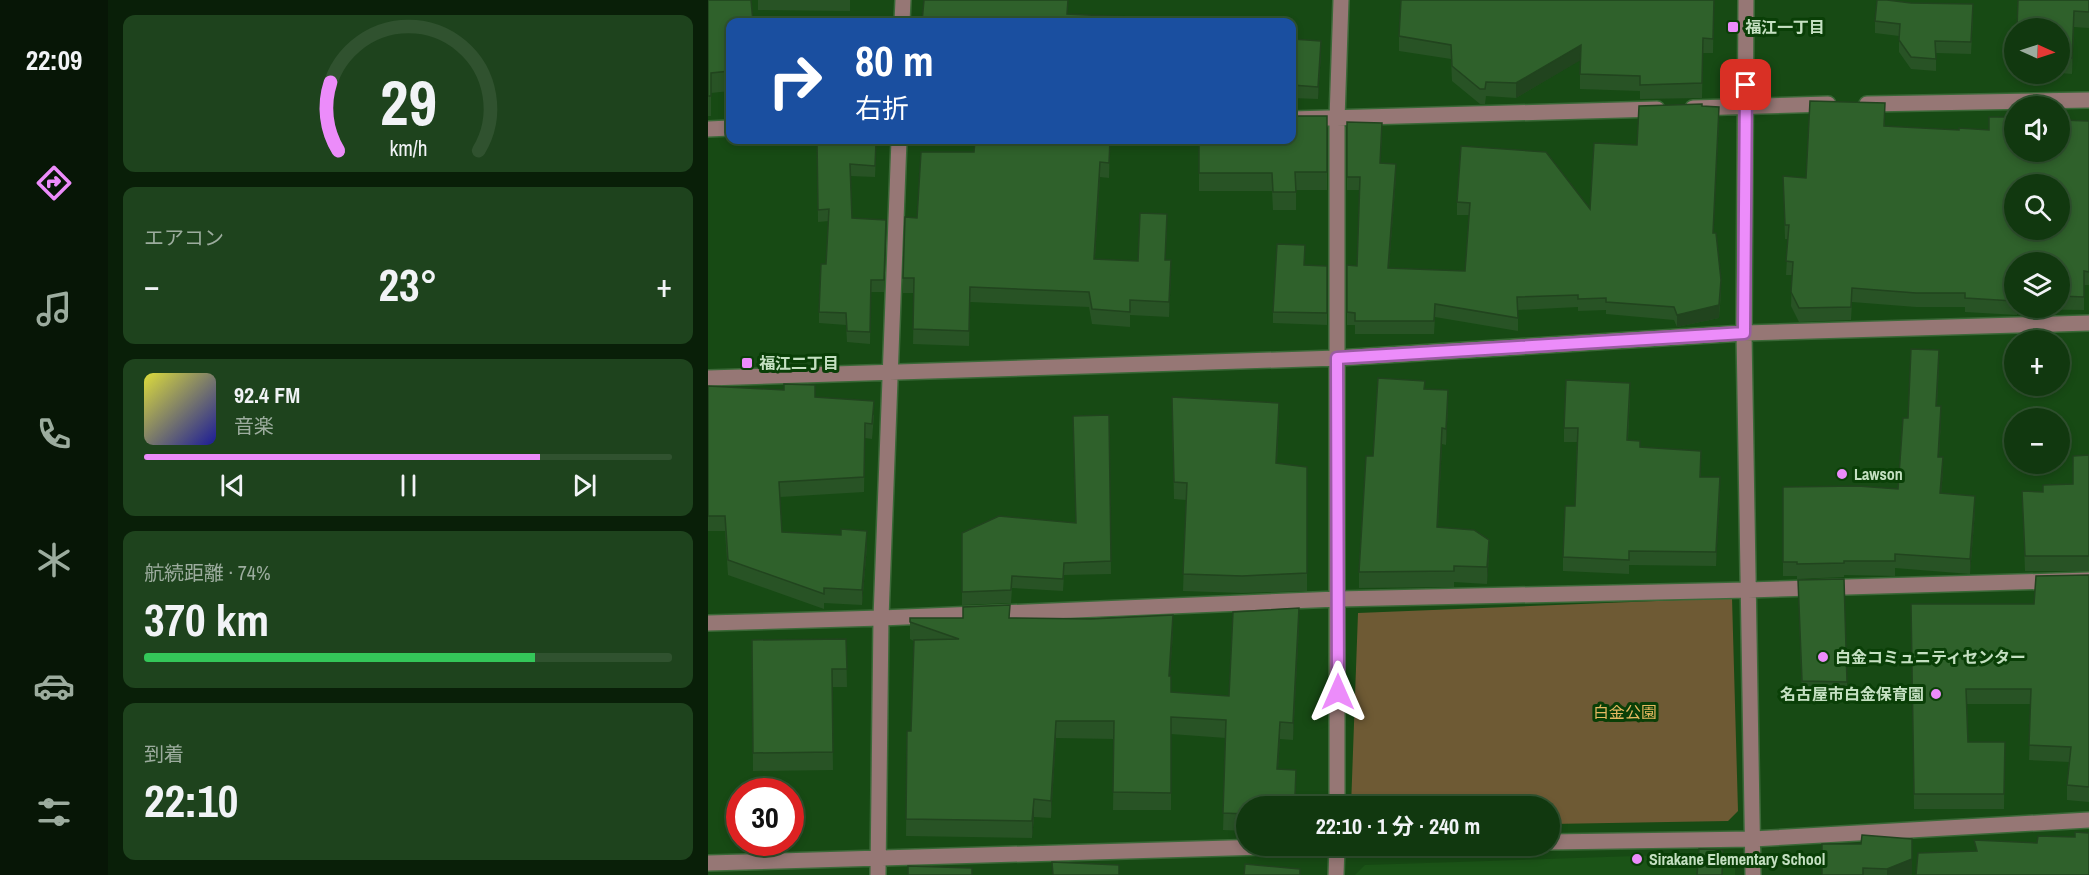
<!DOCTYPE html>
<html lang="ja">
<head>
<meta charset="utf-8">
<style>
  body { margin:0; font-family:"Archivo Narrow","Noto Sans JP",sans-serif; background:#1e431d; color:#f1f3f6; height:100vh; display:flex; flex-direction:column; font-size:22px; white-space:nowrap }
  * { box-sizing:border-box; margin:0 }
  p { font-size:20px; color:#9cac9e }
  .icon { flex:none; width:33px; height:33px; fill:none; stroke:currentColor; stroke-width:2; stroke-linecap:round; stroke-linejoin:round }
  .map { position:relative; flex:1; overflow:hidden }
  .drawer { display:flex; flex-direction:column; gap:15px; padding:15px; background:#091f08; width:600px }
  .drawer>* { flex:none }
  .banner { position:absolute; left:18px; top:18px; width:570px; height:126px; border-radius:12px; box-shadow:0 3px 9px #0003,0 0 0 2px #30522f; background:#1a4fa0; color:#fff; overflow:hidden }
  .needle { width:39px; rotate:93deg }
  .buttons { position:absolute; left:1296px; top:18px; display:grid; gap:12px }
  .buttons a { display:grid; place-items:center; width:66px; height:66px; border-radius:50%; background:#11380f; box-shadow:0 3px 9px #0003,0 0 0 2px #30522f; font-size:30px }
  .speed { position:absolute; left:18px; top:778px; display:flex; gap:12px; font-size:30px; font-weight:700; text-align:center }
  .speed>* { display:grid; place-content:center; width:78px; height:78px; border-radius:50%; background:#11380f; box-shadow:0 3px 9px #0003,0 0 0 2px #30522f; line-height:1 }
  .speed .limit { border:9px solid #d22; background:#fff; color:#111 }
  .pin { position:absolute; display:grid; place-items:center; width:51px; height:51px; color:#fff; margin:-26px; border-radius:12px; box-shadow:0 3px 9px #0006 }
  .me { position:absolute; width:66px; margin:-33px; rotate:0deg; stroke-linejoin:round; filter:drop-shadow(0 0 4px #0008) }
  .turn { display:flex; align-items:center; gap:21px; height:126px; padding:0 30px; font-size:27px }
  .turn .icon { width:78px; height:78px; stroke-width:2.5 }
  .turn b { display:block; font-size:42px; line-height:51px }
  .big { font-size:45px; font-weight:700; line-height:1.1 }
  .drawer .widget { flex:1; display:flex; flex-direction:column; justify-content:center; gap:9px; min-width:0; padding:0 21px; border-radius:12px; background:#1e431d }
  .drawer .dial { align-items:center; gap:0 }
  .dial svg { height:156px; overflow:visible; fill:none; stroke:#30522f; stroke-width:7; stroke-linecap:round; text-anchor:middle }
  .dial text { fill:#f1f3f6; stroke:none }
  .song { display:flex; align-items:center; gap:18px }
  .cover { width:72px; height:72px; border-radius:9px; background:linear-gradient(135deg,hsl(60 70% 55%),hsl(240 70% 35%)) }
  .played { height:6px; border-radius:3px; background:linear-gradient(90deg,#ec8cfa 75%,#30522f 75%) }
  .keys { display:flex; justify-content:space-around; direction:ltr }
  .heat { display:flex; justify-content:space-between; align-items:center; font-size:33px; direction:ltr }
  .charge { height:9px; border-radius:4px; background:linear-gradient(90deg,#34c759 74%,#30522f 0) }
  .trip { position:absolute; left:528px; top:796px; width:324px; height:60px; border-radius:30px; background:#11380f; box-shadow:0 3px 9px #0003,0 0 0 2px #30522f; font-weight:700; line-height:60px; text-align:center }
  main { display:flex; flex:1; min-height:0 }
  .menu { display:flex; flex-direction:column; width:108px; justify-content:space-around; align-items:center; background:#071606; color:#9cac9e }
  .menu .icon { width:42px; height:42px }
  .menu .selected { color:#ec8cfa }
  .menu b { font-size:27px; color:#f1f3f6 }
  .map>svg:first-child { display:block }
</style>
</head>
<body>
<main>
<nav class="menu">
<b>22:09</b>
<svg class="icon selected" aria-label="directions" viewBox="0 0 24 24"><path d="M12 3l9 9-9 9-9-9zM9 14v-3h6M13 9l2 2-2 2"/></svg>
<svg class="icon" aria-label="music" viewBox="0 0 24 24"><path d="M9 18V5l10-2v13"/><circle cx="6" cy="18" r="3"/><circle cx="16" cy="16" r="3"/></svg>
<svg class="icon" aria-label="phone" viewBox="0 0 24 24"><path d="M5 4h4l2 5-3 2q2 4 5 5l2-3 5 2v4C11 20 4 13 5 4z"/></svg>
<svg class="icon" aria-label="climate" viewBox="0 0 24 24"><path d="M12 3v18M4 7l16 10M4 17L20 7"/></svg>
<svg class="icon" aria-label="car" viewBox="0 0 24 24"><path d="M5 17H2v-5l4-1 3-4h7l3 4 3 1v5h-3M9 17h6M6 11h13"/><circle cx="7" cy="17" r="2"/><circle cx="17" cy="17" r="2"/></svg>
<svg class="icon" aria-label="filters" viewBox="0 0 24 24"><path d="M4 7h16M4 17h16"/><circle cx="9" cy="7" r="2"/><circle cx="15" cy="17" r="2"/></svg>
</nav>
<section class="drawer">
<div class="widget dial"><svg viewBox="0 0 100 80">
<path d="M14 69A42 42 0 1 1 86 69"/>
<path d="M14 69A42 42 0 0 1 10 34" stroke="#ec8cfa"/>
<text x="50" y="56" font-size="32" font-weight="700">29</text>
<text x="50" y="72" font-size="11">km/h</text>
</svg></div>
<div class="widget"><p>エアコン</p>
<div class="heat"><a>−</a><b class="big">23°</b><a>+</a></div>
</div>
<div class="widget">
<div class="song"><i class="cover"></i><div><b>92.4 FM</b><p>音楽</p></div></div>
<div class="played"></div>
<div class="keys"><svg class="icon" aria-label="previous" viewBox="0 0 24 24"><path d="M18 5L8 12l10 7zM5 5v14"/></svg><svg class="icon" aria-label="pause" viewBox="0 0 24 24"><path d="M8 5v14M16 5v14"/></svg><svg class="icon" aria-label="next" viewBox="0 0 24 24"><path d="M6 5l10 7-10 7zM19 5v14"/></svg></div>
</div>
<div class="widget"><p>航続距離 · 74%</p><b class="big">370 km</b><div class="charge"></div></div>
<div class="widget"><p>到着</p><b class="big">22:10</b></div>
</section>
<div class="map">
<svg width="1381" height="875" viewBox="0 0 1381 875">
  <rect width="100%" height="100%" fill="#174a14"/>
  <path fill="#1b5417" d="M 1017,853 L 1027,867 L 1027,875 L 647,875 L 657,865 Z"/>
  <path fill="#6e5a34" d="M 1024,598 L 1030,811 L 1020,821 L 842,824 L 842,807 L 643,807 L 650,613 Z"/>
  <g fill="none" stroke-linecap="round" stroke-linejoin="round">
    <defs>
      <path id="minor" d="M 1038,0 L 1036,333 L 1045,875
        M 194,22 L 195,0
        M 1159,104 L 1381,100
        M 985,108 L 1120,104
        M 584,119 L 949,109
        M 0,129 L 22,128
        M 0,378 L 629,358 L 1036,333 L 1381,323
        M 0,623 L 173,618 L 630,599 L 1040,590 L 1381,580
        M 629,807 L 629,119 L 633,0
        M 842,842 L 1045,839 L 1381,820
        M 0,863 L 593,846
        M 170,875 L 173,618 L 191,140
        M 628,875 L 629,846"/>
    </defs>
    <use href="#minor" stroke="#3a6837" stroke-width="18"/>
    <use href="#minor" stroke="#967775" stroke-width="15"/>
  </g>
  <path fill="#285325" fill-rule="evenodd" d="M 0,0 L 22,22 L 22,91 L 3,93 L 3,116 L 0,116 Z
    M 50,0 L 142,0 L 142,11 L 50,10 Z
    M 1006,0 L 1005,53 L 995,53 L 994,98 L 932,99 L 932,91 L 872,89 L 872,60 L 808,98 L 778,96 L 777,104 L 772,104 L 744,81 L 743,59 L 691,51 L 691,36 Z
    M 1310,0 L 1381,0 L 1381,28 L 1366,27 L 1364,74 L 1352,73 L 1352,28 Z
    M 1265,16 L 1263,54 L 1228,53 L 1228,71 L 1203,69 L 1191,52 L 1191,36 L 1167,33 L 1167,21 Z
    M 584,39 L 613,54 L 610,99 L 584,98 Z
    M 994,106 L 1011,120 L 1005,233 L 1013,293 L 1011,318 L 969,327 L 966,320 L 898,314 L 898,310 L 870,311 L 870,307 L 810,310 L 810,331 L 727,317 L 726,334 L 647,334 L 647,325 L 639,325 L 639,265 L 649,266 L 652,190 L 639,190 L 639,122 L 674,135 L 672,163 L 688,177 L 681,268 L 757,271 L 761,215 L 749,215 L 749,202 L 882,209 L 929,145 Z
    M 619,116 L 619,190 L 588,190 L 588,210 L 565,210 L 564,191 L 491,191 L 491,140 Z
    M 1177,117 L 1177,126 L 1251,130 L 1281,130 L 1381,121 L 1381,285 L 1376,285 L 1376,310 L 1309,309 L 1309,315 L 1257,312 L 1257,307 L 1208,307 L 1144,302 L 1143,320 L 1091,322 L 1083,306 L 1084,275 L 1078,275 L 1080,239 L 1077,239 L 1075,176 L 1098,178 ZM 1306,262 L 1352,262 L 1352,308 L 1306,308 Z
    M 109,140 L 168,154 L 167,177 L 142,176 L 144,218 L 178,220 L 176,292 L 163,292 L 162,344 L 139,342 L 138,325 L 111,323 L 111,312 L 118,264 L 121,221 L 110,222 Z
    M 402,140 L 401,178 L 392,177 L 387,259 L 430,261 L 459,229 L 457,260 L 463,275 L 461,317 L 422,315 L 422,327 L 384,324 L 381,307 L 262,302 L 261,346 L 205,344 L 206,293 L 195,293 L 195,278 L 209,218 L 266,152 Z
    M 597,265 L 619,266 L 619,325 L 565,323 L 565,312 Z
    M 1231,365 L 1229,406 L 1233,420 L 1231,457 L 1235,472 L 1233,494 L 1267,511 L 1262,574 L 1187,568 L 1187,576 L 1136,575 L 1136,577 L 1089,579 L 1089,576 L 1075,576 L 1075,487 L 1190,489 L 1200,418 Z
    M 0,386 L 107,397 L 166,415 L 164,439 L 157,438 L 156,492 L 72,497 L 74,532 L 159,546 L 154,605 L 116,603 L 116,609 L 20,575 L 17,531 L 0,531 Z
    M 717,389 L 740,406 L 738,445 L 734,444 L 730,527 L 781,556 L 779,584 L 746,582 L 746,587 L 651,588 L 651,572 L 665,456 Z
    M 922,397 L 920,440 L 932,447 L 993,465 L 993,477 L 1012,491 L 1008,566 L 921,565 L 921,574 L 855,571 L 855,557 L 867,506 L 869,442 L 856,442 L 856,428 Z
    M 464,414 L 571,420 L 569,463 L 599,573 L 599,591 L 534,593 L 475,591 L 478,500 L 466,499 Z
    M 401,415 L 403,574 L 356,575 L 355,591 L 304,588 L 303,603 L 254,605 L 254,533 L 367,523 Z
    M 1381,455 L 1381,571 L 1317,571 L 1314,491 L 1335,492 L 1365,484 Z
    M 1381,575 L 1381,802 L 1359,800 L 1359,785 L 1361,762 L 1321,760 L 1323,704 L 1259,704 L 1260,742 L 1297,742 L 1296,809 L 1206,809 L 1203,604 L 1326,604 Z
    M 1090,580 L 1139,682 L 1139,701 L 1094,700 Z
    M 302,618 L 465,632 L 462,676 L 463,692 L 521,696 L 591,626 L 585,740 L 572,739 L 570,769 L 588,787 L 587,807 L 538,807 L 538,831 L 515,830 L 518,738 L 463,734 L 463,810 L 405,810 L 406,739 L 348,738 L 343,818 L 326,817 L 324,838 L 198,836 L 199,731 L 203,731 L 206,641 L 202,639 L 202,622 Z
    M 138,639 L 139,687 L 124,687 L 125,770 L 45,771 L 44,640 Z
    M 1114,844 L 1204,874 L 1202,875 L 1114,875 Z"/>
  <path fill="#21441e" d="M 1366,11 L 1366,27 L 1364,74 L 1364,58 Z
    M 613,41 L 613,54 L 610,99 L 610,87 Z
    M 873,45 L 873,60 L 808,98 L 808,83 Z
    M 1011,107 L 1011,120 L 1005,246 L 1005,233 Z
    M 392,162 L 392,177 L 386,274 L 386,259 Z
    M 688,164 L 688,177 L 680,281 L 680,268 Z
    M 463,260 L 463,275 L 461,317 L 461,302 Z
    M 1013,280 L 1011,318 L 969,327 L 969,315 Z
    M 1231,350 L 1231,365 L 1228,420 L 1228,406 Z
    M 740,390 L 740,406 L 738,445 L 738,429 Z
    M 571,403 L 571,420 L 568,480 L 568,463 Z
    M 1233,406 L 1233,420 L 1230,472 L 1230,457 Z
    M 734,428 L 734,444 L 729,543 L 729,527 Z
    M 1235,457 L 1235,472 L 1232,508 L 1232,493 Z
    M 1012,477 L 1012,491 L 1008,566 L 1008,552 Z
    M 1267,496 L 1267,511 L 1262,574 L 1262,559 Z
    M 159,531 L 159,546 L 154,605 L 154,590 Z
    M 781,540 L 781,556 L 779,584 L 779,567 Z
    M 591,608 L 591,626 L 585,740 L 585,723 Z
    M 465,615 L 465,632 L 461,694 L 461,676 Z
    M 348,721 L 348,738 L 343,818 L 343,801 Z
    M 572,722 L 572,739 L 569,787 L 569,769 Z
    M 326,799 L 326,817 L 324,838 L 324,821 Z
    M 1204,859 L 1204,874 L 1202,875 L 1179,875 L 1179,869 Z"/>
  <path fill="#2f612b" stroke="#21441e" stroke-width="1.5" fill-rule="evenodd" d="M 0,0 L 43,0 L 45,22 L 22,22 L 22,71 L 3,73 L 3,96 L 0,96 Z
    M 216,0 L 360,0 L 359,14 L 442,18 L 442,22 L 214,22 Z
    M 693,0 L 1006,0 L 1005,39 L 995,38 L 994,83 L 932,85 L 932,76 L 872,74 L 873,45 L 808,83 L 778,82 L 777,89 L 772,89 L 744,66 L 743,45 L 691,36 Z
    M 1169,0 L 1179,0 L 1203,3 L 1265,4 L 1263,42 L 1227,41 L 1228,59 L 1203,57 L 1191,40 L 1192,24 L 1167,21 Z
    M 1310,0 L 1381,0 L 1381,12 L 1366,11 L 1364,58 L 1352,57 L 1352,28 L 1309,28 Z
    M 584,39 L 613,41 L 610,87 L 584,85 Z
    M 1102,101 L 1177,103 L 1176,126 L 1251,130 L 1251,128 L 1281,130 L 1281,117 L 1306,117 L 1306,152 L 1352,152 L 1352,120 L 1381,121 L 1381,272 L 1376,271 L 1376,297 L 1352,296 L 1352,262 L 1306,262 L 1306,301 L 1257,298 L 1257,293 L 1208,293 L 1144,288 L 1143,307 L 1091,308 L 1083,292 L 1085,262 L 1078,261 L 1081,225 L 1077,225 L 1075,176 L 1098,178 ZM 1306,184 L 1352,184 L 1352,230 L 1306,230 Z
    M 994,104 L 994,106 L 1011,107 L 1005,233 L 1008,233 L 1013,280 L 1011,305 L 969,315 L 966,307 L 898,302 L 898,298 L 870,299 L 870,295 L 809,297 L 810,318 L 727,304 L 726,321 L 647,321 L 647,313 L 639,312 L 639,265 L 649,266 L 652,177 L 639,177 L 639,122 L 674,123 L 672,163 L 688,164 L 680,268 L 757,271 L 762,203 L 749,202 L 753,146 L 838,152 L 882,209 L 886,143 L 929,145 L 931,106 Z
    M 584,116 L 619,116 L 619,172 L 587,172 L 588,192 L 565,192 L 564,173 L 491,173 L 491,140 L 584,140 Z
    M 109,140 L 167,140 L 168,142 L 167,166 L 142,164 L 144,218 L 178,220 L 176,280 L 163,280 L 162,332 L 139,331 L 138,313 L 111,312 L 113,264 L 118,264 L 121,209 L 110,210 Z
    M 267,140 L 402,140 L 401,163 L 392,162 L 386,259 L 430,261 L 432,213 L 459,214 L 457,260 L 463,260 L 461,302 L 422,300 L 422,312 L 384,309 L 381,292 L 262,287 L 261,331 L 205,329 L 206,278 L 195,278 L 197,217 L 209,218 L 213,152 L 266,152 Z
    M 569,244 L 597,245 L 596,265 L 619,266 L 619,313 L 565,312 Z
    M 1203,349 L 1231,350 L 1228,406 L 1233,406 L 1230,457 L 1235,457 L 1232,493 L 1267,496 L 1262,559 L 1187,554 L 1187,561 L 1136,561 L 1136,563 L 1089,564 L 1089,562 L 1075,562 L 1075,487 L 1150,486 L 1190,489 L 1195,418 L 1200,418 Z
    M 670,378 L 717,381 L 716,389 L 740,390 L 738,429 L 734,428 L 729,527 L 766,530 L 781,540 L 779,567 L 746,566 L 746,571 L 651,572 L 658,456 L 665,456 Z
    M 858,380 L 922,383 L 919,440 L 932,441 L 932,447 L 993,451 L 992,477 L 1012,477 L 1008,552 L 921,551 L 921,560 L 855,557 L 857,506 L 867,506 L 870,428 L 856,428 Z
    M 76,384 L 107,385 L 107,397 L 166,401 L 164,424 L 157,423 L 156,477 L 71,482 L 74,532 L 133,535 L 133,529 L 159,531 L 154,590 L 116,588 L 116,594 L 20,560 L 17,516 L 0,516 L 0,386 L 76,390 Z
    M 464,397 L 571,403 L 568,463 L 599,467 L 599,573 L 534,576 L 475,574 L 479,483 L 466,482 Z
    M 401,415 L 403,561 L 356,563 L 355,579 L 304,576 L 303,590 L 254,592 L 254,533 L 291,516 L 368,523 L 365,416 Z
    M 1381,455 L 1381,556 L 1317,556 L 1314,491 L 1335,492 L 1335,485 L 1365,484 L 1365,456 Z
    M 1381,575 L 1381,787 L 1359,785 L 1363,747 L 1321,745 L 1323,689 L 1258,689 L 1260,742 L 1297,742 L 1296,794 L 1206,794 L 1203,604 L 1326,604 L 1328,576 Z
    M 1136,579 L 1139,682 L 1094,681 L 1090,580 Z
    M 302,605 L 301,618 L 383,619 L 465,615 L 461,676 L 463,676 L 463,692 L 521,696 L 525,612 L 591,608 L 585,723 L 572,722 L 569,769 L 588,770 L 587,796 L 576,795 L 576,807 L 538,807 L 538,814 L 515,813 L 518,720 L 463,717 L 463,793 L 405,792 L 406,721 L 348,721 L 343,801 L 326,799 L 324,821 L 198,819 L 199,731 L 203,731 L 206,640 L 251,639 L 202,622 L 202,618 L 255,618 L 255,607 Z
    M 138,639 L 139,669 L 124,669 L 125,752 L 45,753 L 44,640 Z
    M 1367,832 L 1381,833 L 1381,875 L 1208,875 L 1210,853 L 1269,851 L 1266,840 L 1329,843 L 1330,836 L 1367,837 Z
    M 1154,835 L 1204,839 L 1204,859 L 1179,869 L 1155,868 L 1155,875 L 1114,875 L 1114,844 L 1153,844 Z
    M 991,849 L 1015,850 L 1014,875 L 989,875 Z
    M 344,862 L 411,865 L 411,875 L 345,875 Z
    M 537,864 L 592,869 L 592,875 L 536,875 Z
    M 200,866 L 264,868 L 264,875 L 200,875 Z"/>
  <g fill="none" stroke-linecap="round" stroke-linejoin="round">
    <defs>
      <path id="route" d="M 630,692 L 629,358 L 1036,333 L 1038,85"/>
    </defs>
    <use href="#route" stroke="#995ba2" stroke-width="15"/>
    <use href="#route" stroke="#ec8cfa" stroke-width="10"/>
  </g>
  <g fill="#ec8cfa" stroke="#0a3f07" stroke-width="2">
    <rect x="1019" y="21" width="12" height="12" rx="3"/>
    <rect x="33" y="357" width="12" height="12" rx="3"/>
    <circle cx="1134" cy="474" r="6"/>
    <circle cx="1115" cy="657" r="6"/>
    <circle cx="1228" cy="694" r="6"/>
    <circle cx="929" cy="859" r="6"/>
  </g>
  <g text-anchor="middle" stroke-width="6" stroke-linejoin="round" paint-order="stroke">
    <g font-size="16" font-weight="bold" fill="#c5e0c2" stroke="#0a3f07" text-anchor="start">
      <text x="1037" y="33">福江一丁目</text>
      <text x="51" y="369">福江二丁目</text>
      <text x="1146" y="480">Lawson</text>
      <text x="1127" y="663">白金コミュニティセンター</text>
      <text x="1216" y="700" text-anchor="end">名古屋市白金保育園</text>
      <text x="941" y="865">Sirakane Elementary School</text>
    </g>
    <g font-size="16" fill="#e6b961" stroke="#0a3f07">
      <text x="917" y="718">白金公園</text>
    </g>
  </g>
</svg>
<div class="buttons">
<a><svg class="needle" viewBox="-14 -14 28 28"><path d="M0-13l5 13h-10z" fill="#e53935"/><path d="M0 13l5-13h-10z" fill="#9cac9e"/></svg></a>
<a><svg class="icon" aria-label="sound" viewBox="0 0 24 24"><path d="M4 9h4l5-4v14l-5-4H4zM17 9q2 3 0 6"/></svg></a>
<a><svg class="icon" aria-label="search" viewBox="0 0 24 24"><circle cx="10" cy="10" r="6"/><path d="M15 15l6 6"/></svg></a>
<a><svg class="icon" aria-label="layers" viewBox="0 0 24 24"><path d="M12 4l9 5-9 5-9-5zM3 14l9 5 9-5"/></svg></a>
<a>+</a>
<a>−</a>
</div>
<div class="speed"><div class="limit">30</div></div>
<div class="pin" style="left:1038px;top:85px;background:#d93025"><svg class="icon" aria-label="arrive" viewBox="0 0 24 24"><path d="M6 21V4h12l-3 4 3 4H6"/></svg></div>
<svg class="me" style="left:630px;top:692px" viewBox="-20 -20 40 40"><path d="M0-17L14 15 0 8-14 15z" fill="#ec8cfa" stroke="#fff" stroke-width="4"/></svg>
<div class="trip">22:10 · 1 分 · 240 m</div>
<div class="banner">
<div class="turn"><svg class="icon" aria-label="right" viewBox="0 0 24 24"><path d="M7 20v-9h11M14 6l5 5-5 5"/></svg><div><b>80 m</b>右折</div></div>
</div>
</div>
</main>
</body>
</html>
